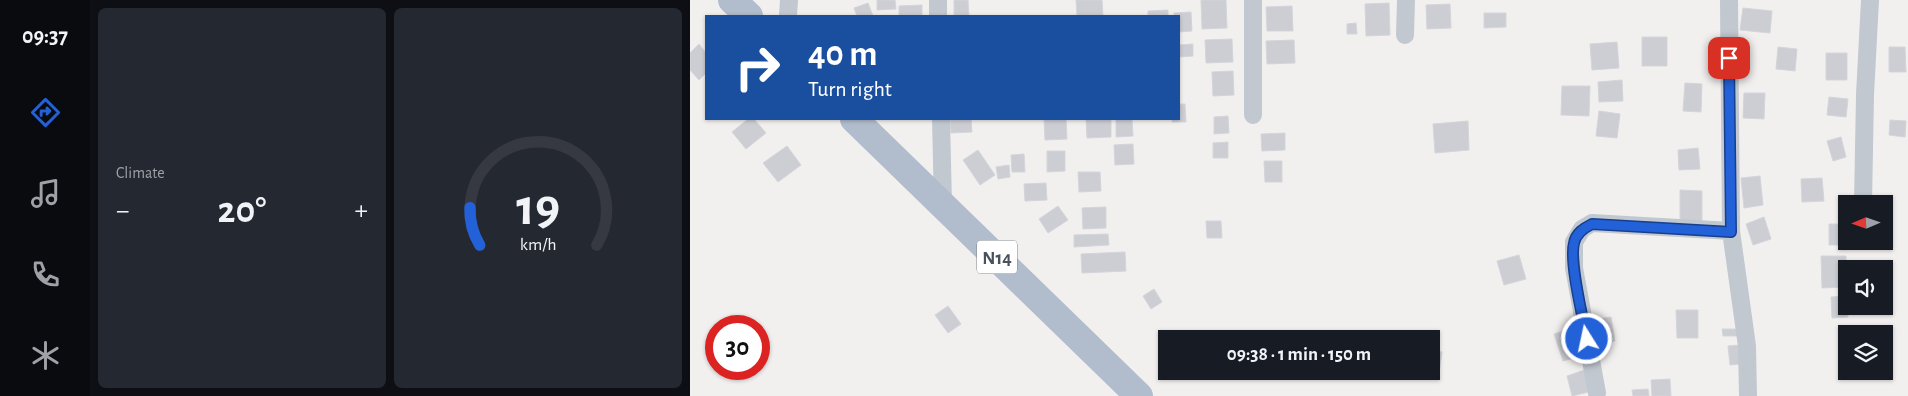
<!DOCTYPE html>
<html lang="en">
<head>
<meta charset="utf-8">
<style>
  body { margin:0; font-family:"Alegreya Sans",sans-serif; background:#242831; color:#f1f3f6; height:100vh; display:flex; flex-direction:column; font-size:19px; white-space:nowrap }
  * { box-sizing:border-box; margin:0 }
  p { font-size:16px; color:#9ea1a6 }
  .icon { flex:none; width:28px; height:28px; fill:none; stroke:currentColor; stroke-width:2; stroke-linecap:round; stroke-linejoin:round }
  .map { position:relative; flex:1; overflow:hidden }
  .side { display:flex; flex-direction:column; gap:8px; padding:8px; background:#0d0f14; width:600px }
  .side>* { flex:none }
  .banner { position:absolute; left:15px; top:15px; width:475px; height:105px; border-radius:0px; box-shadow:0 1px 4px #0004; background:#1a4fa0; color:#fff; overflow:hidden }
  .needle { width:32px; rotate:268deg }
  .controls { position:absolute; left:1148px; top:195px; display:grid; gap:10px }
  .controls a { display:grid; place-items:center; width:55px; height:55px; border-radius:0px; background:#171b24; box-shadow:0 1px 4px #0004; font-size:25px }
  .speed { position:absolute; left:15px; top:315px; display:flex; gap:10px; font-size:25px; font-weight:700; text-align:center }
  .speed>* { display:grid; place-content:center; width:65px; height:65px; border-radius:50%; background:#171b24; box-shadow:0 1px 4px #0004; line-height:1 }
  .speed .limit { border:8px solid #d22; background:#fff; color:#111 }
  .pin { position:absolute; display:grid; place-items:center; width:42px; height:42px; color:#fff; margin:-21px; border-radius:10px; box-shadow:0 2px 8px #0006 }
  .me { position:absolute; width:55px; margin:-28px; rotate:350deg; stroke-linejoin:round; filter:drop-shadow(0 0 4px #0008) }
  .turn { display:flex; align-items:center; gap:18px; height:105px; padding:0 20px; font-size:22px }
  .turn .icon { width:65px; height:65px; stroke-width:2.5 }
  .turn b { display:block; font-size:35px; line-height:42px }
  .big { font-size:38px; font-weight:600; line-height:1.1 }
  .side .widget { flex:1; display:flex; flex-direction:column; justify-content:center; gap:8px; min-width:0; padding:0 18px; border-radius:8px; background:#242831 }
  .side .dial { align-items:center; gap:0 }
  .dial svg { height:130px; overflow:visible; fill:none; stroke:#363941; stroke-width:7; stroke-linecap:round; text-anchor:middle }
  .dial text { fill:#f1f3f6; stroke:none }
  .heat { display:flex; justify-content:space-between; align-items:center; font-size:28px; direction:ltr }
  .side .tiles { flex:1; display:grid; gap:8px; grid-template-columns:repeat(2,1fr) }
  .trip { position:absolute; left:468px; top:330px; width:282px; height:50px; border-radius:0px; background:#171b24; box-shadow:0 1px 4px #0004; font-weight:600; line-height:50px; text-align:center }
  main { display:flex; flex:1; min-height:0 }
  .menu { display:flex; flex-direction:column; width:90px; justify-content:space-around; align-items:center; background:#090b0e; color:#9ea1a6 }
  .menu .icon { width:35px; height:35px }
  .menu .on { color:#2361d8 }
  .menu b { font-size:22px; color:#f1f3f6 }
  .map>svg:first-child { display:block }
</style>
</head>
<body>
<main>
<nav class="menu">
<b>09:37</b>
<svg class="icon on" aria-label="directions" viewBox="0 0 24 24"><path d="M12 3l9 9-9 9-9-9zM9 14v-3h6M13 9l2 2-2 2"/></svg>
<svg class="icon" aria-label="music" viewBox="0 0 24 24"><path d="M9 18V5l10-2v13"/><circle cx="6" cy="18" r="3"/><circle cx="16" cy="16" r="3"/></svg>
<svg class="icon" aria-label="phone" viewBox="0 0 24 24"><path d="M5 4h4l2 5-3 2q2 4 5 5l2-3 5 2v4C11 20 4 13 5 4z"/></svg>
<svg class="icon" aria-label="climate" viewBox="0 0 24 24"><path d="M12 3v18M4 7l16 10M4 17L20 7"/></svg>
</nav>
<section class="side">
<div class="tiles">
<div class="widget"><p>Climate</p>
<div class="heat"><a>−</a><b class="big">20°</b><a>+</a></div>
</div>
<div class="widget dial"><svg viewBox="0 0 100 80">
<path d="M14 69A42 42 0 1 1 86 69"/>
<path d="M14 69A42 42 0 0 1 8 46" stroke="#2361d8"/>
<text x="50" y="56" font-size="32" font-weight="700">19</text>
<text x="50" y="72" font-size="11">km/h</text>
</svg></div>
</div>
</section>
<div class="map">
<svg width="1218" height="396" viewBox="0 0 1218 396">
  <rect width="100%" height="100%" fill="#f2f0ef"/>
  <path fill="#ccced4" stroke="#d4d5da" d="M 187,0 L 205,0 L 206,9 L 187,10 Z
    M 264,0 L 278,0 L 279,16 L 264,16 Z
    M 386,0 L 412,0 L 413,16 L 387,16 Z
    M 511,0 L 536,0 L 537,28 L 512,29 Z
    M 178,3 L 183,16 L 167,16 L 164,8 Z
    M 699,3 L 700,35 L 676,36 L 675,4 Z
    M 760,4 L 761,28 L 737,29 L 736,5 Z
    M 232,5 L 232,16 L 209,16 L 209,6 Z
    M 602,6 L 603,31 L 577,31 L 576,7 Z
    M 1053,8 L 1082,11 L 1080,33 L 1050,30 Z
    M 478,10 L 478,16 L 458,16 L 458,11 Z
    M 501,12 L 502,31 L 489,32 L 489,16 L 484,16 L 484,13 Z
    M 794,13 L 816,13 L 816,27 L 794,28 Z
    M 666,23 L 667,34 L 657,34 L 657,24 Z
    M 952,37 L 977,37 L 977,66 L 952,66 Z
    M 542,39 L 543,62 L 516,63 L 515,40 Z
    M 604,40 L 605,63 L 577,64 L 576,41 Z
    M 927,42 L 929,68 L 902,70 L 900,44 Z
    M 9,44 L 16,53 L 16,73 L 9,80 L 0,70 L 0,53 Z
    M 503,44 L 503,56 L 489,57 L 489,45 Z
    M 1088,47 L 1107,49 L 1105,71 L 1086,69 Z
    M 1199,47 L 1215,47 L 1216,72 L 1199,72 Z
    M 1136,53 L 1157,53 L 1157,80 L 1136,80 Z
    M 543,71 L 544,95 L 523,96 L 522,72 Z
    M 932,80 L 933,101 L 909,102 L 908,82 Z
    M 995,83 L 1012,84 L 1011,112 L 993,111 Z
    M 872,86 L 900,86 L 899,116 L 871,115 Z
    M 1054,93 L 1075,93 L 1074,119 L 1053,118 Z
    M 1139,97 L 1158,99 L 1156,117 L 1137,115 Z
    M 489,104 L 495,104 L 496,122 L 482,122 L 482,119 L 489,119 Z
    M 909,111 L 930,114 L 927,138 L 906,136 Z
    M 538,116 L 539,133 L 524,134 L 524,117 Z
    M 58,119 L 64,119 L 76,133 L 56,149 L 42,132 Z
    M 260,119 L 281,119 L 282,132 L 261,133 Z
    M 354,119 L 376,119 L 377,139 L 355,140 Z
    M 396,119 L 421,119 L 421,137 L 397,138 Z
    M 426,119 L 442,119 L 443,136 L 426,137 Z
    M 1200,120 L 1216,121 L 1215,137 L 1199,135 Z
    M 778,121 L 779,150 L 745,153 L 743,124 Z
    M 595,133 L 595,150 L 572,151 L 571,134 Z
    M 1151,137 L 1156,157 L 1143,161 L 1137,141 Z
    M 538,142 L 538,158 L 523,158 L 523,143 Z
    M 443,144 L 444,164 L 425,165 L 424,145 Z
    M 97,146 L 111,165 L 88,182 L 73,163 Z
    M 1008,148 L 1010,169 L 989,170 L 988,150 Z
    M 288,150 L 305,175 L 290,185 L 273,160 Z
    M 357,151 L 375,151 L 375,171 L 357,172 Z
    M 334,154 L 335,172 L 322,172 L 321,155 Z
    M 574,161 L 592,161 L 592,182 L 575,182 Z
    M 319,165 L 320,177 L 308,179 L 306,167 Z
    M 388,172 L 410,172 L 411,191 L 389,192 Z
    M 1070,176 L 1073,205 L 1054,208 L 1051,178 Z
    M 1132,178 L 1134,201 L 1112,202 L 1111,179 Z
    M 356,183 L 357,200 L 335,201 L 334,184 Z
    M 990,190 L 1012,191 L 1012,224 L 990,224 Z
    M 368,206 L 378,220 L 358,233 L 349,219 Z
    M 416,207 L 416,228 L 393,229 L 392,208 Z
    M 1074,217 L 1081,239 L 1063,245 L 1056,224 Z
    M 516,221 L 531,221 L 532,238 L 517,238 Z
    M 1139,224 L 1156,224 L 1156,241 L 1161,241 L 1161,245 L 1139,245 Z
    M 418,234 L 419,245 L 384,247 L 384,235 Z
    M 435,252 L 436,271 L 392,273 L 391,254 Z
    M 829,255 L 836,279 L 814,285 L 807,261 Z
    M 1131,256 L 1156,256 L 1156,287 L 1132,288 Z
    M 464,289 L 472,302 L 461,309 L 453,296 Z
    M 1156,296 L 1158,317 L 1142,318 L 1141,297 Z
    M 258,306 L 271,324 L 258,333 L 245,315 Z
    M 986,310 L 1008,310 L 1008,338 L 987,338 Z
    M 921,317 L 925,341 L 905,344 L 901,320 Z
    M 886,327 L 895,355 L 873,361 L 864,334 Z
    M 1032,329 L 1048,329 L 1048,336 L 1033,336 Z
    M 1050,345 L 1051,364 L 1040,365 L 1038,346 Z
    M 741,350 L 752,352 L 749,373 L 734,371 L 741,371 Z
    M 69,354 L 74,367 L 50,376 L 47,369 L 69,369 Z
    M 897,369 L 903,391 L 882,396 L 877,376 Z
    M 980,379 L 981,396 L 962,396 L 961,380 Z
    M 958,389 L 959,396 L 943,396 L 942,390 Z"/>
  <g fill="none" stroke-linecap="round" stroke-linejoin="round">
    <path stroke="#c1c8d0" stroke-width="18" d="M 248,0 L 248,16
      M 563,0 L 563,115
      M 1039,0 L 1041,231 L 1057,346 L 1058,396
      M 98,16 L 99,0
      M 715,35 L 716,0
      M 251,119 L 253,205
      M 1173,204 L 1175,95 L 1180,0
      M 907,393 L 884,268 L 884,242 L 892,229 L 902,223 L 1041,231"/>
    <path stroke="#b1bccc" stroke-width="28" d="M 42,0 L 59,16
      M 164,119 L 449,396"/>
  </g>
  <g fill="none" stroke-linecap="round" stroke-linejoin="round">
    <defs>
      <path id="route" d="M 897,339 C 893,318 879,262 884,243 C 886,233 894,228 902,224 L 1041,232 L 1039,58"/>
    </defs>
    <use href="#route" stroke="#173f8c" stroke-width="12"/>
    <use href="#route" stroke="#2361d8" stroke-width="9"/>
  </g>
  <g text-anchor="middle" stroke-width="5" stroke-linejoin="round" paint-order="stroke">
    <rect fill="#fff" stroke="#7f858d" stroke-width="1" x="287" y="240.5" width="40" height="33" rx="4"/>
    <g font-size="19" font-weight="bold" fill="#48515c">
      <text x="307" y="264">N14</text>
    </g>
  </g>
</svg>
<div class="controls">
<a><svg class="needle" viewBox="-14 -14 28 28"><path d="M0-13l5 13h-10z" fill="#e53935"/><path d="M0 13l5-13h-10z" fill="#9ea1a6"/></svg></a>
<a><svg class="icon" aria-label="sound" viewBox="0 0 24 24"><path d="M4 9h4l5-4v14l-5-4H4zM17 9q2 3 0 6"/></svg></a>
<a><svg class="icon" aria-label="layers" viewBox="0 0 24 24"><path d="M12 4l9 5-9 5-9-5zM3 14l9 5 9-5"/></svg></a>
</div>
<div class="speed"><div class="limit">30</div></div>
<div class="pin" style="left:1039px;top:58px;background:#d93025"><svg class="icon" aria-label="arrive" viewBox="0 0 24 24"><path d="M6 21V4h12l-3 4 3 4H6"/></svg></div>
<svg class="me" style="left:897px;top:339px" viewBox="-20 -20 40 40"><circle r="17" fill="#2361d8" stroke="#fff" stroke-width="3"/><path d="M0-11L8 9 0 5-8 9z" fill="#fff"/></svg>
<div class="trip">09:38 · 1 min · 150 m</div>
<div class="banner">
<div class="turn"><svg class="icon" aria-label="right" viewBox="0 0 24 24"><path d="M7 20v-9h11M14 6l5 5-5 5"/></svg><div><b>40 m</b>Turn right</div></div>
</div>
</div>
</main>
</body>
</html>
